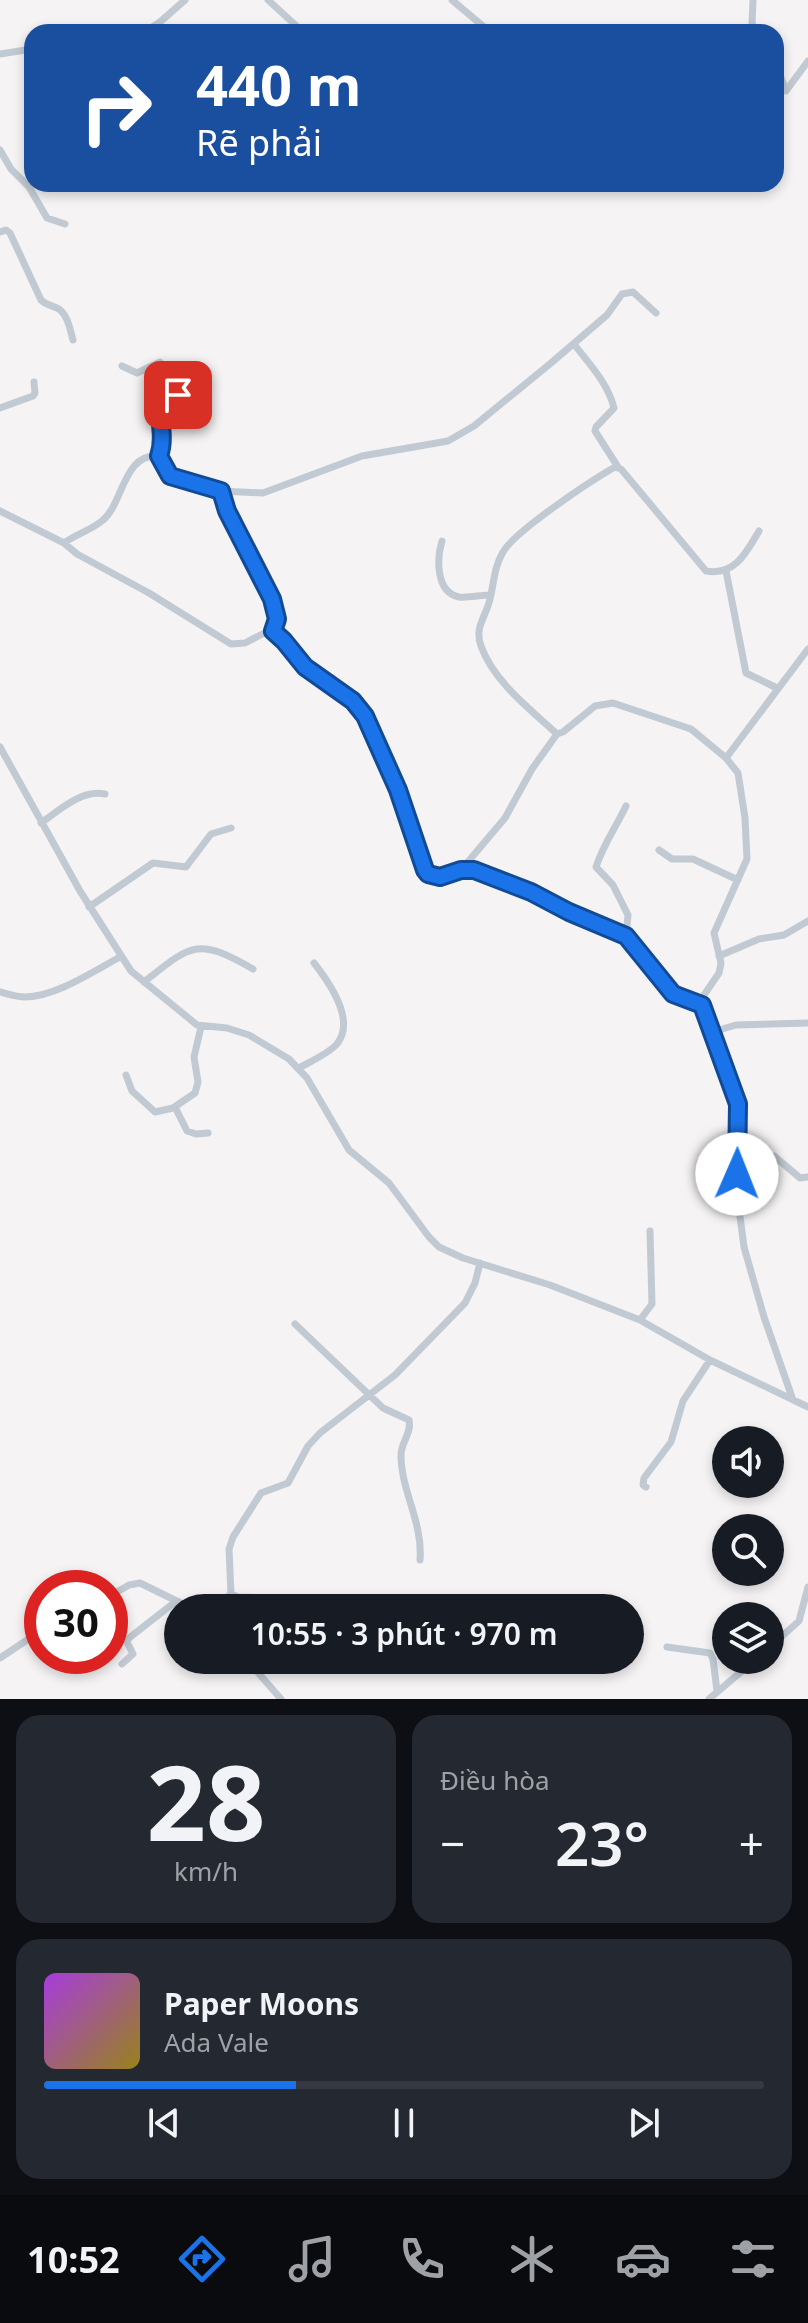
<!DOCTYPE html>
<html lang="vi">
<head>
<meta charset="utf-8">
<style>
  body { margin:0; font-family:"Noto Sans",sans-serif; background:#242831; color:#f1f3f6; height:100vh; display:flex; flex-direction:column; font-size:30px; white-space:nowrap }
  * { box-sizing:border-box; margin:0 }
  p { font-size:26px; color:#9ea1a6 }
  .icon { flex:none; width:44px; height:44px; fill:none; stroke:currentColor; stroke-width:2; stroke-linecap:round; stroke-linejoin:round }
  .map { position:relative; height:1699px; overflow:hidden }
  .panel { display:flex; flex-direction:column; gap:16px; padding:16px; background:#0d0f14; flex:1 }
  .panel>* { flex:none }
  .hud { position:absolute; left:24px; top:24px; width:760px; height:168px; border-radius:24px; box-shadow:0 4px 12px #0003; background:#1a4fa0; color:#fff; overflow:hidden }
  .controls { position:absolute; left:712px; top:1426px; display:grid; gap:16px }
  .controls a { display:grid; place-items:center; width:72px; height:72px; border-radius:50%; background:#171b24; box-shadow:0 4px 12px #0003; font-size:40px }
  .speed { position:absolute; left:24px; top:1570px; display:flex; gap:16px; font-size:40px; font-weight:700; text-align:center }
  .speed>* { display:grid; place-content:center; width:104px; height:104px; border-radius:50%; background:#171b24; box-shadow:0 4px 12px #0003; line-height:1 }
  .speed .limit { border:12px solid #d22; background:#fff; color:#111 }
  .pin { position:absolute; display:grid; place-items:center; width:68px; height:68px; color:#fff; margin:-34px; border-radius:16px; box-shadow:0 4px 12px #0006 }
  .me { position:absolute; width:88px; margin:-44px; rotate:1deg; stroke-linejoin:round; filter:drop-shadow(0 0 6px #0008) }
  .turn { display:flex; align-items:center; gap:28px; height:168px; padding:0 40px; font-size:36px }
  .turn .icon { width:104px; height:104px; stroke-width:2.5 }
  .turn b { display:block; font-size:56px; line-height:68px }
  .big { font-size:60px; font-weight:600; line-height:1.1 }
  .panel .card { flex:1; display:flex; flex-direction:column; justify-content:center; gap:12px; min-width:0; padding:0 28px; border-radius:24px; background:#242831 }
  .panel .dial { align-items:center; gap:0 }
  .dial b { font-size:104px; line-height:1 }
  .song { display:flex; align-items:center; gap:24px }
  .cover { width:96px; height:96px; border-radius:12px; background:linear-gradient(135deg,hsl(280 70% 55%),hsl(50 70% 35%)) }
  .played { height:8px; border-radius:4px; background:linear-gradient(90deg,#1a73e8 35%,#363941 35%) }
  .keys { display:flex; justify-content:space-around; direction:ltr }
  .heat { display:flex; justify-content:space-between; align-items:center; font-size:44px; direction:ltr }
  .panel .tiles { flex:1; display:grid; gap:16px; grid-template-columns:1fr 1fr }
  .card:last-child { grid-column:span 2 }
  .trip { position:absolute; left:164px; top:1594px; width:480px; height:80px; border-radius:40px; background:#171b24; box-shadow:0 4px 12px #0003; font-weight:600; line-height:80px; text-align:center }
  .menu { display:flex; height:128px; justify-content:space-around; align-items:center; background:#090b0e; color:#9ea1a6 }
  .menu .icon { width:56px; height:56px }
  .menu .active { color:#1a73e8 }
  .menu b { font-size:36px; color:#f1f3f6 }
  .map>svg:first-child { display:block }
</style>
</head>
<body>
<div class="map">
<svg width="808" height="1699" viewBox="0 0 808 1699">
  <rect width="100%" height="100%" fill="#f5f3f3"/>
  <g fill="none" stroke-linecap="round" stroke-linejoin="round">
    <path stroke="#c1cad2" stroke-width="7" d="M 268,0 L 303,32
      M 452,0 L 490,32
      M 753,0 L 752,23 L 756,32
      M 145,32 L 160,22 L 185,0
      M 0,54 L 32,49
      M 776,64 L 786,91 L 808,61
      M 0,150 L 11,169 L 29,187 L 47,218 L 65,224
      M 0,232 L 6,230 L 10,233 L 41,300 C 47,306 52,305 59,309 C 68,316 70,329 73,340
      M 574,344 C 589,364 608,383 614,408 L 596,427 L 595,431 L 618,467
      M 122,366 L 137,373 L 160,362 L 184,389 C 179,396 166,401 162,411 C 157,425 164,441 159,456
      M 0,408 L 33,396 L 35,393 L 34,382
      M 221,491 L 227,511 L 272,599 L 277,619 L 273,631
      M 0,511 L 64,543 C 76,534 92,530 103,520 C 124,502 123,453 159,456 L 170,476 L 221,491 L 263,493 L 362,456 L 448,441 L 474,426 L 551,363 L 607,315 L 622,294 L 633,292 L 656,313
      M 759,531 C 746,553 735,576 706,571 L 621,469 L 615,467 C 592,480 515,531 503,552 C 494,567 494,583 490,599 C 486,617 474,627 481,646 C 494,682 530,709 557,734 L 563,732 L 595,706 L 613,703 L 691,729 L 726,758 L 738,773 L 745,818 L 747,859 L 714,933 L 721,963 L 719,973 L 704,995 L 702,1005 L 738,1104 L 737,1194 L 744,1247 L 764,1317 L 793,1400
      M 442,541 C 437,557 435,592 459,597 C 468,598 481,595 491,595
      M 64,543 L 77,554 L 149,593 L 231,644 L 245,643 L 270,630 L 275,632 L 305,667 L 353,701 L 365,716 L 398,790 L 417,849 L 428,874 L 440,877 L 461,870 L 474,870 L 531,892 L 569,912 L 626,936 L 673,994 L 687,1002 L 702,1005
      M 726,571 L 746,673 L 777,688
      M 0,747 L 80,891 L 131,971 L 197,1025 L 227,1028 L 249,1035 L 289,1059 L 307,1078 L 349,1150 L 389,1183 L 429,1237 L 439,1247 L 463,1258 L 550,1285 L 640,1320 L 710,1360 L 808,1407
      M 726,758 L 808,649
      M 626,806 C 616,827 603,845 596,867 L 613,885 L 628,915 L 626,936
      M 41,823 C 59,810 82,789 105,794
      M 659,850 L 672,859 L 693,859 L 738,880
      M 461,870 L 505,818 L 532,769 L 557,734
      M 89,907 L 153,863 L 186,867 L 211,834 L 231,828
      M 719,956 L 759,939 L 784,935 L 808,921
      M 144,982 C 192,944 197,937 253,969
      M 0,992 C 8,994 17,997 25,997 C 55,997 94,971 120,957
      M 712,1032 L 736,1025 L 808,1023
      M 299,1068 C 311,1061 328,1054 337,1044 C 356,1020 329,982 314,963
      M 126,1075 L 132,1091 L 155,1112 L 173,1108 L 195,1093 L 198,1082 L 194,1057 L 201,1027
      M 175,1107 L 187,1131 L 196,1134 L 208,1133
      M 737,1154 L 774,1156 L 800,1178 L 808,1177
      M 640,1320 L 652,1304 L 650,1231
      M 295,1324 L 383,1408 L 409,1420 C 412,1433 401,1442 401,1455 C 401,1491 423,1522 420,1560
      M 646,1487 L 643,1485 L 644,1478 L 671,1442 L 683,1401 L 710,1360
      M 231,1594 L 238,1597 L 354,1601 L 416,1599 L 421,1603 L 421,1608
      M 110,1596 L 129,1585 L 140,1583 L 191,1608
      M 213,1608 L 231,1594 L 229,1549 L 233,1537 L 261,1493 L 288,1483 L 308,1446 L 320,1433 L 395,1375 L 465,1303 L 475,1283 L 480,1263
      M 667,1647 L 710,1653 L 713,1659 L 717,1691
      M 770,1647 L 799,1621 L 808,1587
      M 0,1658 L 42,1630
      M 247,1660 L 281,1699
      M 122,1664 L 133,1654 L 127,1642 L 129,1638 L 175,1602
      M 709,1699 L 755,1660"/>
  </g>
  <g fill="none" stroke-linecap="round" stroke-linejoin="round">
    <defs>
      <path id="route" d="M 178,395 C 148,418 169,428 159,456 L 170,476 L 221,491 L 227,511 L 272,599 L 277,619 L 273,631 L 284,641 L 305,667 L 353,701 L 365,716 L 398,790 L 425,870 L 428,874 L 440,877 L 461,870 L 474,870 L 531,892 L 569,912 L 626,936 L 673,994 L 702,1005 L 738,1104 L 737,1174"/>
    </defs>
    <use href="#route" stroke="#114b97" stroke-width="20"/>
    <use href="#route" stroke="#1a73e8" stroke-width="14"/>
  </g>
</svg>
<div class="controls">
<a><svg class="icon" aria-label="sound" viewBox="0 0 24 24"><path d="M4 9h4l5-4v14l-5-4H4zM17 9q2 3 0 6"/></svg></a>
<a><svg class="icon" aria-label="search" viewBox="0 0 24 24"><circle cx="10" cy="10" r="6"/><path d="M15 15l6 6"/></svg></a>
<a><svg class="icon" aria-label="layers" viewBox="0 0 24 24"><path d="M12 4l9 5-9 5-9-5zM3 14l9 5 9-5"/></svg></a>
</div>
<div class="speed"><div class="limit">30</div></div>
<div class="pin" style="left:178px;top:395px;background:#d93025"><svg class="icon" aria-label="arrive" viewBox="0 0 24 24"><path d="M6 21V4h12l-3 4 3 4H6"/></svg></div>
<svg class="me" style="left:737px;top:1174px" viewBox="-20 -20 40 40"><circle r="19" fill="#fff"/><path d="M0-13L10 11 0 6-10 11z" fill="#1a73e8"/></svg>
<div class="trip">10:55 · 3 phút · 970 m</div>
<div class="hud">
<div class="turn"><svg class="icon" aria-label="right" viewBox="0 0 24 24"><path d="M7 20v-9h11M14 6l5 5-5 5"/></svg><div><b>440 m</b>Rẽ phải</div></div>
</div>
</div>
<section class="panel">
<div class="tiles">
<div class="card dial"><b>28</b><p>km/h</p></div>
<div class="card"><p>Điều hòa</p>
<div class="heat"><a>−</a><b class="big">23°</b><a>+</a></div>
</div>
<div class="card">
<div class="song"><i class="cover"></i><div><b>Paper Moons</b><p>Ada Vale</p></div></div>
<div class="played"></div>
<div class="keys"><svg class="icon" aria-label="previous" viewBox="0 0 24 24"><path d="M18 5L8 12l10 7zM5 5v14"/></svg><svg class="icon" aria-label="pause" viewBox="0 0 24 24"><path d="M8 5v14M16 5v14"/></svg><svg class="icon" aria-label="next" viewBox="0 0 24 24"><path d="M6 5l10 7-10 7zM19 5v14"/></svg></div>
</div>
</div>
</section>
<nav class="menu">
<b>10:52</b>
<svg class="icon active" aria-label="directions" viewBox="0 0 24 24"><path d="M12 3l9 9-9 9-9-9zM9 14v-3h6M13 9l2 2-2 2"/></svg>
<svg class="icon" aria-label="music" viewBox="0 0 24 24"><path d="M9 18V5l10-2v13"/><circle cx="6" cy="18" r="3"/><circle cx="16" cy="16" r="3"/></svg>
<svg class="icon" aria-label="phone" viewBox="0 0 24 24"><path d="M5 4h4l2 5-3 2q2 4 5 5l2-3 5 2v4C11 20 4 13 5 4z"/></svg>
<svg class="icon" aria-label="climate" viewBox="0 0 24 24"><path d="M12 3v18M4 7l16 10M4 17L20 7"/></svg>
<svg class="icon" aria-label="car" viewBox="0 0 24 24"><path d="M5 17H2v-5l4-1 3-4h7l3 4 3 1v5h-3M9 17h6M6 11h13"/><circle cx="7" cy="17" r="2"/><circle cx="17" cy="17" r="2"/></svg>
<svg class="icon" aria-label="filters" viewBox="0 0 24 24"><path d="M4 7h16M4 17h16"/><circle cx="9" cy="7" r="2"/><circle cx="15" cy="17" r="2"/></svg>
</nav>
</body>
</html>
